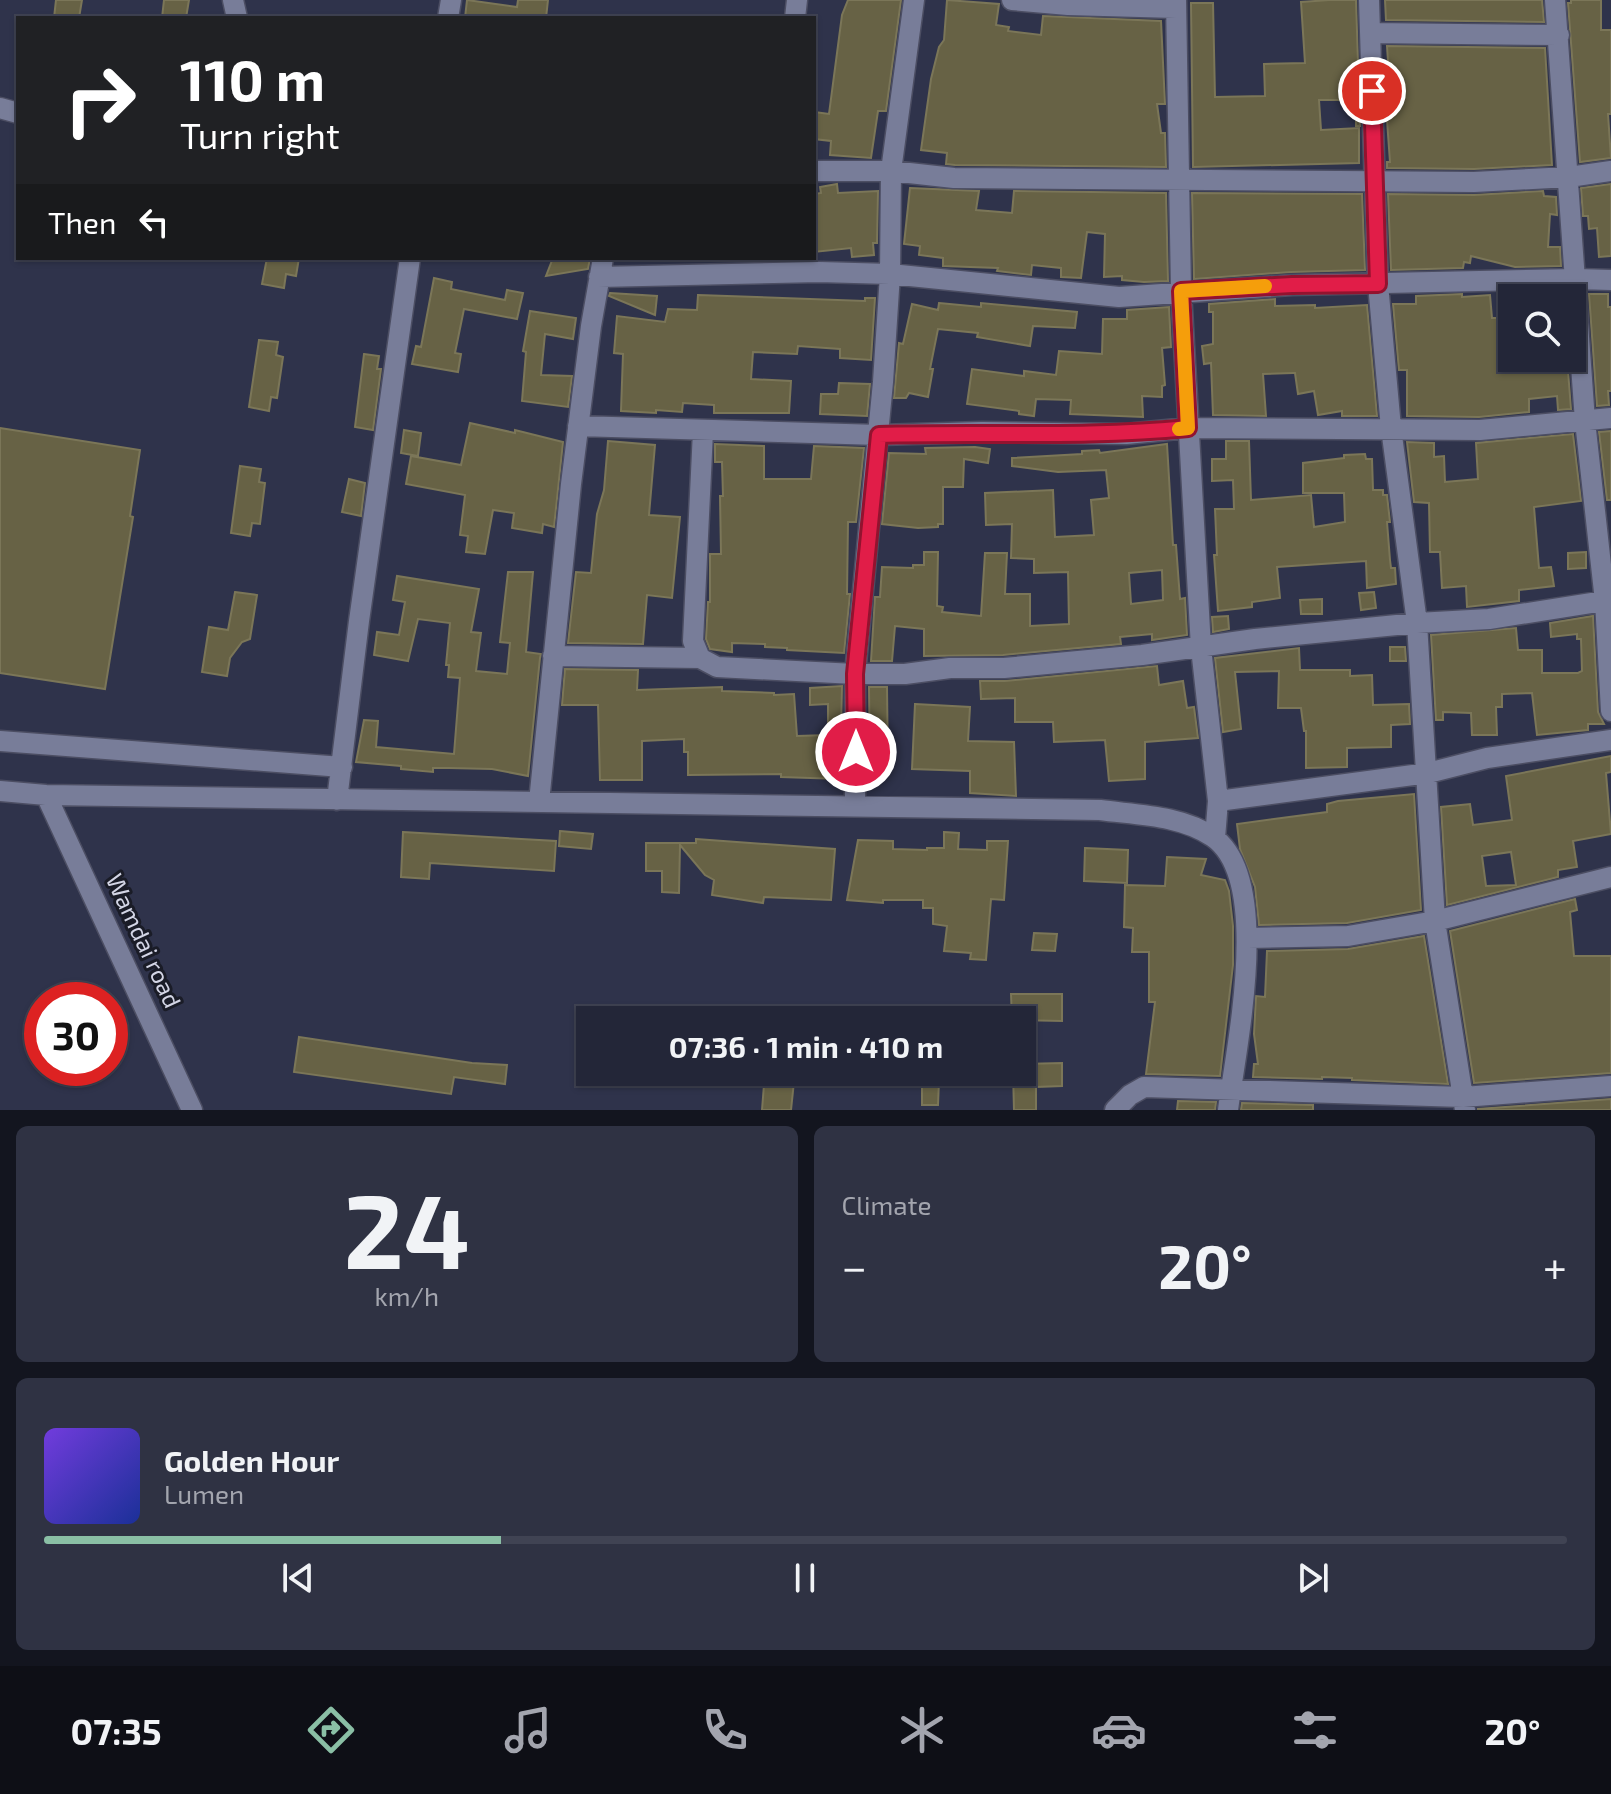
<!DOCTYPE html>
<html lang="en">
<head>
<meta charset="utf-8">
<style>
  body { margin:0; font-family:"Exo 2",sans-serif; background:#2f3243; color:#f1f3f6; height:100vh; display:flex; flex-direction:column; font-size:30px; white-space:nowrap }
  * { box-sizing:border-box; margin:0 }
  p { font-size:26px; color:#a3a5ae }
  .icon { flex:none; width:44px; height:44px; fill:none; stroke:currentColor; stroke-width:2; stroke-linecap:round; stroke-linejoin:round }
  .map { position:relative; height:1110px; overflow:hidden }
  .sheet { display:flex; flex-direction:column; gap:16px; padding:16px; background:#13151f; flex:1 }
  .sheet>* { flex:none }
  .hud { position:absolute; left:16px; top:16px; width:800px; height:244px; border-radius:0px; box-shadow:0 2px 6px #0004,0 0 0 2px #404353; background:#202124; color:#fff; overflow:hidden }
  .tools { position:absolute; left:1498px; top:284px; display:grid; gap:16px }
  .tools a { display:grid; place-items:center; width:88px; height:88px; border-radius:0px; background:#232638; box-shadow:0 2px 6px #0004,0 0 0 2px #404353; font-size:40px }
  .speed { position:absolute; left:24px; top:982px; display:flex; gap:16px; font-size:40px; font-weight:700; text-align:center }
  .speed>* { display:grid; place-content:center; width:104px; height:104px; border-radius:50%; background:#232638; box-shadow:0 2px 6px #0004,0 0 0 2px #404353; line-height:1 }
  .speed .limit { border:12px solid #d22; background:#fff; color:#111 }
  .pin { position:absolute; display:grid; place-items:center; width:68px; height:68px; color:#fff; margin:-34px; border:4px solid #fff; border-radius:50%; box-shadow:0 2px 8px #0007 }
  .me { position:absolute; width:88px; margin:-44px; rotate:0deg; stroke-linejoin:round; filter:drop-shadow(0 0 6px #0008) }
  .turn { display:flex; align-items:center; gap:28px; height:168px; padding:0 32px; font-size:36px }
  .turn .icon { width:104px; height:104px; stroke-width:2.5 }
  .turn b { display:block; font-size:56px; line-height:68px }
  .then { display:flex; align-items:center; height:76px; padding:0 32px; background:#0003; gap:16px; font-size:30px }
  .big { font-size:60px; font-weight:700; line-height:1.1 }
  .sheet .tile { flex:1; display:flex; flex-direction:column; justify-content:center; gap:12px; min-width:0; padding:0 28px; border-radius:12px; background:#2f3243 }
  .sheet .dial { align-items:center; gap:0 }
  .dial b { font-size:104px; line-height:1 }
  .song { display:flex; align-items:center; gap:24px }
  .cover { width:96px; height:96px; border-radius:12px; background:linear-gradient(135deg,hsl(260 70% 55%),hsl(230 70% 35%)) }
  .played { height:8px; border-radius:4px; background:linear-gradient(90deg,#8abfa5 30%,#404353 30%) }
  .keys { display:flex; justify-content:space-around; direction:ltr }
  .heat { display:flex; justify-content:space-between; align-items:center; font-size:44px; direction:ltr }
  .sheet .tiles { flex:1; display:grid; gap:16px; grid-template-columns:1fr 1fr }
  .tile:last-child { grid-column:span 2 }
  .trip { position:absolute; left:576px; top:1006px; width:460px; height:80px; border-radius:0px; background:#232638; box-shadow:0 2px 6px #0004,0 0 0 2px #404353; font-weight:700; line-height:80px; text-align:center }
  .menu { display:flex; height:128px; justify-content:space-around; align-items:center; background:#0e0f16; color:#a3a5ae }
  .menu .icon { width:56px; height:56px }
  .menu .on { color:#8abfa5 }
  .menu b { font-size:36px; color:#f1f3f6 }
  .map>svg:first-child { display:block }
</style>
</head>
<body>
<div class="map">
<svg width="1611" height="1110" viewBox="0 0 1611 1110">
  <rect width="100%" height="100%" fill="#2f334b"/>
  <path fill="#676245" stroke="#7b7658" stroke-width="2" fill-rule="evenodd" d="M 56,0 L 82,0 L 79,18 L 54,18 Z
    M 164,0 L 189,0 L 186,18 L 162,18 Z
    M 467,0 L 517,7 L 518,0 L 548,0 L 546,18 L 465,18 Z
    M 848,0 L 901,0 L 886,111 L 878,111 L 871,158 L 830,155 L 831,141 L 814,139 L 814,112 L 829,114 L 842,15 Z
    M 947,0 L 999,4 L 996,25 L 1009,27 L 1008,31 L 1041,35 L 1043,16 L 1161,21 L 1165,104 L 1157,104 L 1161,133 L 1165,133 L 1166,167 L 955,165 L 946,164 L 947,153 L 921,150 L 931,79 L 939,47 L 944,40 Z
    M 1329,0 L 1356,0 L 1360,126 L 1356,126 L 1356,100 L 1319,100 L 1321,130 L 1359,128 L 1359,163 L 1193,167 L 1191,3 L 1213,3 L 1215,97 L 1265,96 L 1264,64 L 1305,63 L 1301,2 Z
    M 1385,0 L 1542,0 L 1544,22 L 1386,20 Z
    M 1571,0 L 1601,0 L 1601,30 L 1611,30 L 1611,114 L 1608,114 L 1611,158 L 1580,162 L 1568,3 L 1571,3 Z
    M 1387,46 L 1545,48 L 1552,165 L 1474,169 L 1387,168 L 1387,162 L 1390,162 L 1385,92 L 1390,92 Z
    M 837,184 L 838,193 L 878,191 L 877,243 L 873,243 L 874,255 L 852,257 L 851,248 L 814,252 L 814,194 L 821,193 L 820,187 Z
    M 1611,184 L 1611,256 L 1599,257 L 1597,228 L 1589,229 L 1588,216 L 1583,216 L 1581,188 Z
    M 910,188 L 979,191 L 976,210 L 1012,213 L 1014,191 L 1166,193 L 1168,281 L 1144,282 L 1122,280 L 1122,276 L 1104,277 L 1105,234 L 1087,232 L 1081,278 L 1061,277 L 1061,268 L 1032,265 L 1031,275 L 997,271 L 998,268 L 943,266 L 943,258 L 919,255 L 920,246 L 904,244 Z
    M 1543,191 L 1544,196 L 1556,197 L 1557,215 L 1550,214 L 1548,247 L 1560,247 L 1561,266 L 1515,267 L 1471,256 L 1470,263 L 1464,262 L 1463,268 L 1391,270 L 1388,194 L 1474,195 Z
    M 1192,193 L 1362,194 L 1365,270 L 1291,272 L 1194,279 Z
    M 267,258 L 299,258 L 296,276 L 286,274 L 284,288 L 262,284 Z
    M 553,258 L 590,258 L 588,269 L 546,276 Z
    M 434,278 L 452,282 L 451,289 L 505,300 L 507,290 L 523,293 L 517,319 L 464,309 L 455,353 L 461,354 L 458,372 L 412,364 L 416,346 L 421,347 Z
    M 610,293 L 657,296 L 655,315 L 609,296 Z
    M 1462,294 L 1462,297 L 1490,295 L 1492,318 L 1499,318 L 1499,323 L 1509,323 L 1509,333 L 1512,333 L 1512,358 L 1567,358 L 1571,409 L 1558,410 L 1557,396 L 1529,399 L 1529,412 L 1479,417 L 1407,416 L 1407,370 L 1399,370 L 1393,304 L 1416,304 L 1416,296 Z
    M 1589,294 L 1608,294 L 1608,307 L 1611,307 L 1611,391 L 1608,391 L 1609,405 L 1597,406 Z
    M 698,295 L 865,301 L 865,298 L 875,298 L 871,360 L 840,358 L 840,349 L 798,346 L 797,354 L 753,352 L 751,379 L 791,381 L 789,413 L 714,413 L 714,405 L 683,403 L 682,412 L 656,410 L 656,413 L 621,411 L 623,354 L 614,353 L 617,316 L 665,322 L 668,309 L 697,310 Z
    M 1275,299 L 1275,306 L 1315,305 L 1315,308 L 1367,305 L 1377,416 L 1342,416 L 1342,411 L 1318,415 L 1314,391 L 1298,394 L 1295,373 L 1293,373 L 1263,374 L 1266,416 L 1213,415 L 1211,363 L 1204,364 L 1202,346 L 1213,344 L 1213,312 L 1209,312 L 1209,304 Z
    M 939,303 L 981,307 L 981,303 L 1077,312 L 1075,328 L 1033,326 L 1030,346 L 977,337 L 978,333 L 938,329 L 930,369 L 933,369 L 928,397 L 909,393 L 906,398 L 894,398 L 899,343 L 903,344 L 912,304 L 938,310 Z
    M 1169,307 L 1171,347 L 1162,348 L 1165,385 L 1162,386 L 1162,397 L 1142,396 L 1143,417 L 1070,414 L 1071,400 L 1036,399 L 1034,416 L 1019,414 L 1019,411 L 967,404 L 972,369 L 1024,376 L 1024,371 L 1056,375 L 1059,351 L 1102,354 L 1103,319 L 1127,319 L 1127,310 Z
    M 530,311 L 576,318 L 573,339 L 545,334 L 541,375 L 572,376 L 568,407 L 522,401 L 526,352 L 523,351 Z
    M 259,340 L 278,342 L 276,355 L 283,357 L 277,398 L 271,397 L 269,411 L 249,407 Z
    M 364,354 L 379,356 L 377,369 L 381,369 L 373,430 L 355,427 Z
    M 839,383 L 870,384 L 867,416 L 820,414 L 821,394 L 838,394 Z
    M 470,423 L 515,433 L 515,430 L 563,442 L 554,527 L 543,524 L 542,533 L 512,528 L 514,513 L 493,510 L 485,554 L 466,552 L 468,536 L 460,535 L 465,495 L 406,484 L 411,456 L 461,465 Z
    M 0,428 L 140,450 L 130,516 L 133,517 L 105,689 L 0,673 Z
    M 404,430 L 421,433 L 418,456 L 401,453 Z
    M 1611,431 L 1611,500 L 1607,500 L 1599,432 Z
    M 1573,434 L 1581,501 L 1534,507 L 1539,568 L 1551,567 L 1554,586 L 1519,590 L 1519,601 L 1467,607 L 1466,586 L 1442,588 L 1440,552 L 1430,552 L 1429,503 L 1414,502 L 1407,442 L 1434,443 L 1434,457 L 1444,456 L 1445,482 L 1478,479 L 1476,443 Z
    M 608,441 L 655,445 L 649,515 L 680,517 L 672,598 L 647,595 L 643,644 L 568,643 L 576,572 L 591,573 L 597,514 L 604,490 Z
    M 1226,441 L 1249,441 L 1251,500 L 1311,495 L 1314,527 L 1345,522 L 1344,493 L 1303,493 L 1303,463 L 1344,458 L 1344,455 L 1365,454 L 1366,459 L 1372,459 L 1373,490 L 1383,490 L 1383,495 L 1387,495 L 1390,522 L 1387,522 L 1390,560 L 1391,568 L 1395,568 L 1396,584 L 1367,588 L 1366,561 L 1277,567 L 1280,598 L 1252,602 L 1252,607 L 1218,611 L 1214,555 L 1217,555 L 1215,509 L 1234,509 L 1233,480 L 1212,481 L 1212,459 L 1226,459 Z
    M 715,444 L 764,446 L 764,479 L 811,479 L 814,446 L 864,448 L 856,522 L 848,522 L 847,594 L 850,594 L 844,653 L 787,650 L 787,648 L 765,647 L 765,644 L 732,643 L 732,652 L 710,649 L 706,639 L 708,602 L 710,602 L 710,554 L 721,554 L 720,496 L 723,496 L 722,462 L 715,462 Z
    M 1167,444 L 1173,545 L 1176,545 L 1180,599 L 1185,598 L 1187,635 L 1152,640 L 1152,634 L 1120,637 L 1121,644 L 1003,655 L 924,656 L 924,629 L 895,626 L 892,661 L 871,661 L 875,597 L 880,597 L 882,567 L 913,568 L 913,565 L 924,565 L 924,552 L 938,552 L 937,606 L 943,607 L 942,612 L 981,616 L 985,553 L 1007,553 L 1005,594 L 1030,594 L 1030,626 L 1069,624 L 1068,572 L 1034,573 L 1034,559 L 1011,558 L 1012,524 L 986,525 L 985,493 L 1053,490 L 1055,537 L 1094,535 L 1091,500 L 1109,498 L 1106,470 L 1058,472 L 1012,466 L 1012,458 L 1082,454 L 1082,451 L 1099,450 L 1100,453 ZM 1162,570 L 1163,600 L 1131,604 L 1129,573 Z
    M 975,447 L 990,449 L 988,463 L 964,459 L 963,487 L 943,487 L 943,524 L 938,524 L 938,527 L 918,528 L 882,524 L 889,453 L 926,454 L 925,448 Z
    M 240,466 L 261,469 L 259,482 L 265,483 L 260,524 L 252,523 L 250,536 L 231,533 Z
    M 349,479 L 365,483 L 361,516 L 342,512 Z
    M 1586,552 L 1586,568 L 1568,569 L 1568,553 Z
    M 508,572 L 533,572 L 526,652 L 541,654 L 540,658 L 528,776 L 492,769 L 449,768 L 433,768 L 433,772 L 401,769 L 401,766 L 356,762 L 364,720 L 378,721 L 376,747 L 454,754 L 460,678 L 448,677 L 449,665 L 446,665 L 450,623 L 418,619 L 408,661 L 374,655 L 377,632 L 399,635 L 405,602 L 393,600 L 397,576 L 479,589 L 471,632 L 481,633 L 476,671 L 507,674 L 510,643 L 500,642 Z
    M 235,592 L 257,595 L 250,639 L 242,642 L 230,658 L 227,676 L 202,672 L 209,627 L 228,630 Z
    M 1374,592 L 1376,608 L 1361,610 L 1359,593 Z
    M 1322,599 L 1322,614 L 1301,614 L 1300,600 Z
    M 1228,616 L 1229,629 L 1213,632 L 1212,617 Z
    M 1593,616 L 1598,712 L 1604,724 L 1588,724 L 1588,730 L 1537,735 L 1532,693 L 1502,694 L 1502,707 L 1496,707 L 1497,735 L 1472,735 L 1471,713 L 1443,712 L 1443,720 L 1436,720 L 1431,635 L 1516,628 L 1518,650 L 1542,650 L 1542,673 L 1578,673 L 1582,671 L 1581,639 L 1577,639 L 1577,634 L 1551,637 L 1550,623 Z
    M 1390,647 L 1405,647 L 1406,661 L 1390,661 Z
    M 1299,648 L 1300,670 L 1350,670 L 1350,676 L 1372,675 L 1373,705 L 1409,704 L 1410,724 L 1391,725 L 1391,747 L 1347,748 L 1347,767 L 1306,768 L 1306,731 L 1304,731 L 1301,708 L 1278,708 L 1279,671 L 1235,672 L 1241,729 L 1223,732 L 1215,658 Z
    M 1157,666 L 1159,685 L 1183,681 L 1187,708 L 1194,707 L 1198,738 L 1145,742 L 1145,779 L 1109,781 L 1105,740 L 1054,742 L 1053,722 L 1015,722 L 1015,698 L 981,699 L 980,681 L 1005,681 Z
    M 565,669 L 638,670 L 637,690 L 722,687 L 722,691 L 774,693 L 774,695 L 794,694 L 797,736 L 828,735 L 828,704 L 810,705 L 810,688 L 842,686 L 840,779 L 781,777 L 781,774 L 688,775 L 688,752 L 684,752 L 684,739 L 642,741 L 642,780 L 600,780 L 598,705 L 562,705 Z
    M 869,687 L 887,687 L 888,768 L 870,768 Z
    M 915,704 L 970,707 L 968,741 L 1014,742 L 1016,796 L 970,793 L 970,771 L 912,769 Z
    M 1611,756 L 1611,772 L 1606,773 L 1611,834 L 1573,841 L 1577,867 L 1558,870 L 1558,877 L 1447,905 L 1441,807 L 1470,804 L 1473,825 L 1512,820 L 1506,776 ZM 1511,852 L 1516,885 L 1486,886 L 1482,856 Z
    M 1414,794 L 1421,910 L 1347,923 L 1259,925 L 1255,887 L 1240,849 L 1237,824 L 1327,812 L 1327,804 L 1338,801 Z
    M 560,831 L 593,834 L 591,849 L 559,846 Z
    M 403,832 L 556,841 L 554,871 L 430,863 L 429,879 L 401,877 Z
    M 944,832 L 959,833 L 958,849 L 987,850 L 987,841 L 1008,841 L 1004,900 L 991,899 L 986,960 L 970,959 L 971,953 L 944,951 L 947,926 L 933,924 L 933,908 L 923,908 L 923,900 L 883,900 L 883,903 L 847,900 L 858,840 L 893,841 L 893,849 L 927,850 L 927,848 L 944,848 Z
    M 696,839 L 835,849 L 831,900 L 764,897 L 763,903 L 712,895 L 714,880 L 705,875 L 680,845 L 679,893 L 662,892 L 662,871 L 646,871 L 646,843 L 696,843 Z
    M 1085,848 L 1128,850 L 1127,883 L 1084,881 Z
    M 1167,857 L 1206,859 L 1201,875 L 1225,880 L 1229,891 L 1233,926 L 1233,965 L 1220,1076 L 1146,1074 L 1155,1002 L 1149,1002 L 1149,952 L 1132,952 L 1133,928 L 1124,927 L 1125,885 L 1165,886 Z
    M 1575,899 L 1577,910 L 1570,912 L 1574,956 L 1611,956 L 1611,1073 L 1474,1083 L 1450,931 Z
    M 1034,933 L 1057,934 L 1055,951 L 1032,950 Z
    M 1424,936 L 1448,1084 L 1352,1080 L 1352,1078 L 1322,1077 L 1322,1079 L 1253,1077 L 1254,1064 L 1258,1064 L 1254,1034 L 1256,996 L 1265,997 L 1267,951 L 1348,949 Z
    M 1011,994 L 1062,994 L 1062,1021 L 1012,1020 Z
    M 299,1037 L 472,1063 L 507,1065 L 505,1084 L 454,1077 L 451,1094 L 294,1072 Z
    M 1062,1063 L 1062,1086 L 1036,1087 L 1036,1110 L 1014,1110 L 1013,1072 L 1022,1072 L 1022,1064 Z
    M 765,1072 L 795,1072 L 791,1110 L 762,1110 Z
    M 939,1081 L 938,1105 L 922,1105 L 922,1082 Z
    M 1611,1099 L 1611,1110 L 1478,1110 L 1478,1109 Z
    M 1178,1101 L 1216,1102 L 1215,1110 L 1177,1110 Z
    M 1242,1103 L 1313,1105 L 1313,1110 L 1241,1110 Z"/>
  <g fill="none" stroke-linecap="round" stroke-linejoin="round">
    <defs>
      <path id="minor" d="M 233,0 L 237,18
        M 1012,0 L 1068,5 L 1176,8
        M 1176,0 L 1181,291 L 1201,648 L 1218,801 L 1215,838
        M 1369,0 L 1378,284 L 1391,428 L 1417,623 L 1435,921 L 1465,1110
        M 1555,0 L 1585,421 L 1605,601 L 1611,711
        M 448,18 L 451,0
        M 795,18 L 797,0
        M 1370,33 L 1559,35
        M 0,108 L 18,113
        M 814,171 L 891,171 L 954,178 L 1474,182 L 1569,177 L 1611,171
        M 599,277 L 819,272 L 890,274 L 1119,297 L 1292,285 L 1577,279 L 1611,280
        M 578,426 L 879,435 L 982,432 L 1126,434 L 1188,428 L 1480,430 L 1611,418
        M 703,431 L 693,641 L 700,658 L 717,667 L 855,674 L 905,674 L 950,668 L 1004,668 L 1142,655 L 1255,639 L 1417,623 L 1489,619 L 1611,600
        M 553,656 L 700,658
        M 0,741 L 342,767
        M 0,791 L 46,795 L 1100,810 C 1137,815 1181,815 1213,837 C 1273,879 1236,1047 1228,1110
        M 46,795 L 192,1110
        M 337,800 L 359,621 L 410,258
        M 1218,801 L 1428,773 L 1487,758 L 1611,740
        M 539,802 L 571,484 L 591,326 L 603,258
        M 855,805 L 855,674 L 883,382 L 890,274 L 891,171 L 914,0
        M 1248,938 L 1348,936 L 1435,921 L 1611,877
        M 1115,1110 L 1130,1095 L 1144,1087 L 1463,1097 L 1611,1086"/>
    </defs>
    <use href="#minor" stroke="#4c4e63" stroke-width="23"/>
    <use href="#minor" stroke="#787d99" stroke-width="20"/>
  </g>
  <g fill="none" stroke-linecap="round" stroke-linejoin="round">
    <defs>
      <path id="route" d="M 856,752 L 855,674 L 879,435 C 982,432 1086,438 1188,428 L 1181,291 L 1292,285 L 1378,284 L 1372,91"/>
    </defs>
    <use href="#route" stroke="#92132f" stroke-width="20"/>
    <use href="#route" stroke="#e11d48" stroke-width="14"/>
    <path stroke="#f59e0b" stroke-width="14" d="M 1179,429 L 1188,428 L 1181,291 L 1265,286"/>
  </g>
  <g text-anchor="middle" stroke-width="6" stroke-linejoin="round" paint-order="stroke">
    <g font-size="24" fill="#d3d5e5" stroke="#1a1c27">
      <text transform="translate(143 941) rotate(65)" y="8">Wamdai road</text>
    </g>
  </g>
</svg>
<div class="tools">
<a><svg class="icon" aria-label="search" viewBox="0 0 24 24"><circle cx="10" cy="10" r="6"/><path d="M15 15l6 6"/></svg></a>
</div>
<div class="speed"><div class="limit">30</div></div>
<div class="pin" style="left:1372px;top:91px;background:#d93025"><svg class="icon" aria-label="arrive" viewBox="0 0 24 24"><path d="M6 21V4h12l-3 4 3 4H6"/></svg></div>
<svg class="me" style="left:856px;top:752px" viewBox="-20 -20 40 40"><circle r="17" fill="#e11d48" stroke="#fff" stroke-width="3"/><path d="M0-11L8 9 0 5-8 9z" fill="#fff"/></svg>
<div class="trip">07:36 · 1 min · 410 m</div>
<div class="hud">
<div class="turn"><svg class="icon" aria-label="right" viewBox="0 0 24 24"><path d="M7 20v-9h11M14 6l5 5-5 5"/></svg><div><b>110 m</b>Turn right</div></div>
<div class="then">Then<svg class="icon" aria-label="left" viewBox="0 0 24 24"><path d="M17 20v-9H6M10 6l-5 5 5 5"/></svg></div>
</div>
</div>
<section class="sheet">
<div class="tiles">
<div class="tile dial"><b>24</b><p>km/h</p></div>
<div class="tile"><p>Climate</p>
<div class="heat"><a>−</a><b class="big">20°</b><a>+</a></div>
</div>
<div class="tile">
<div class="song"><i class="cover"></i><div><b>Golden Hour</b><p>Lumen</p></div></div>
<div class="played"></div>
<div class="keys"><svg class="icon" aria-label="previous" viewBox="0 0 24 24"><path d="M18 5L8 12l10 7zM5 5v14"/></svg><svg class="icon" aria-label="pause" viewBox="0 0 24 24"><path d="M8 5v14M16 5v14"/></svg><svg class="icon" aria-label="next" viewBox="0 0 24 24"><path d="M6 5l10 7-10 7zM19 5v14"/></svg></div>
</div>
</div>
</section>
<nav class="menu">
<b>07:35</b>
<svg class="icon on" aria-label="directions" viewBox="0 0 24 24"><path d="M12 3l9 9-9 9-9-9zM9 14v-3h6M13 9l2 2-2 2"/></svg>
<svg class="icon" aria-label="music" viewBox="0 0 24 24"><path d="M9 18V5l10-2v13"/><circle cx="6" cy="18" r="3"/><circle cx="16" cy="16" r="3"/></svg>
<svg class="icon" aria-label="phone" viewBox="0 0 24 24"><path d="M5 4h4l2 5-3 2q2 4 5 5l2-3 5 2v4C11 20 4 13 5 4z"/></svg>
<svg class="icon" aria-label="climate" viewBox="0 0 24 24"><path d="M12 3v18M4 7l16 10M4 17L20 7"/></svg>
<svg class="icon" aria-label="car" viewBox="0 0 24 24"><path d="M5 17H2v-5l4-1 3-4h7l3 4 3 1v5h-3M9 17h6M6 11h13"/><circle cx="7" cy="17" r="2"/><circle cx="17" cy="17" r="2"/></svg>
<svg class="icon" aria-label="filters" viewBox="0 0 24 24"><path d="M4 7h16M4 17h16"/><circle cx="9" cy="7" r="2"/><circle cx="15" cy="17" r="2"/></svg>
<b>20°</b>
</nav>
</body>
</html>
